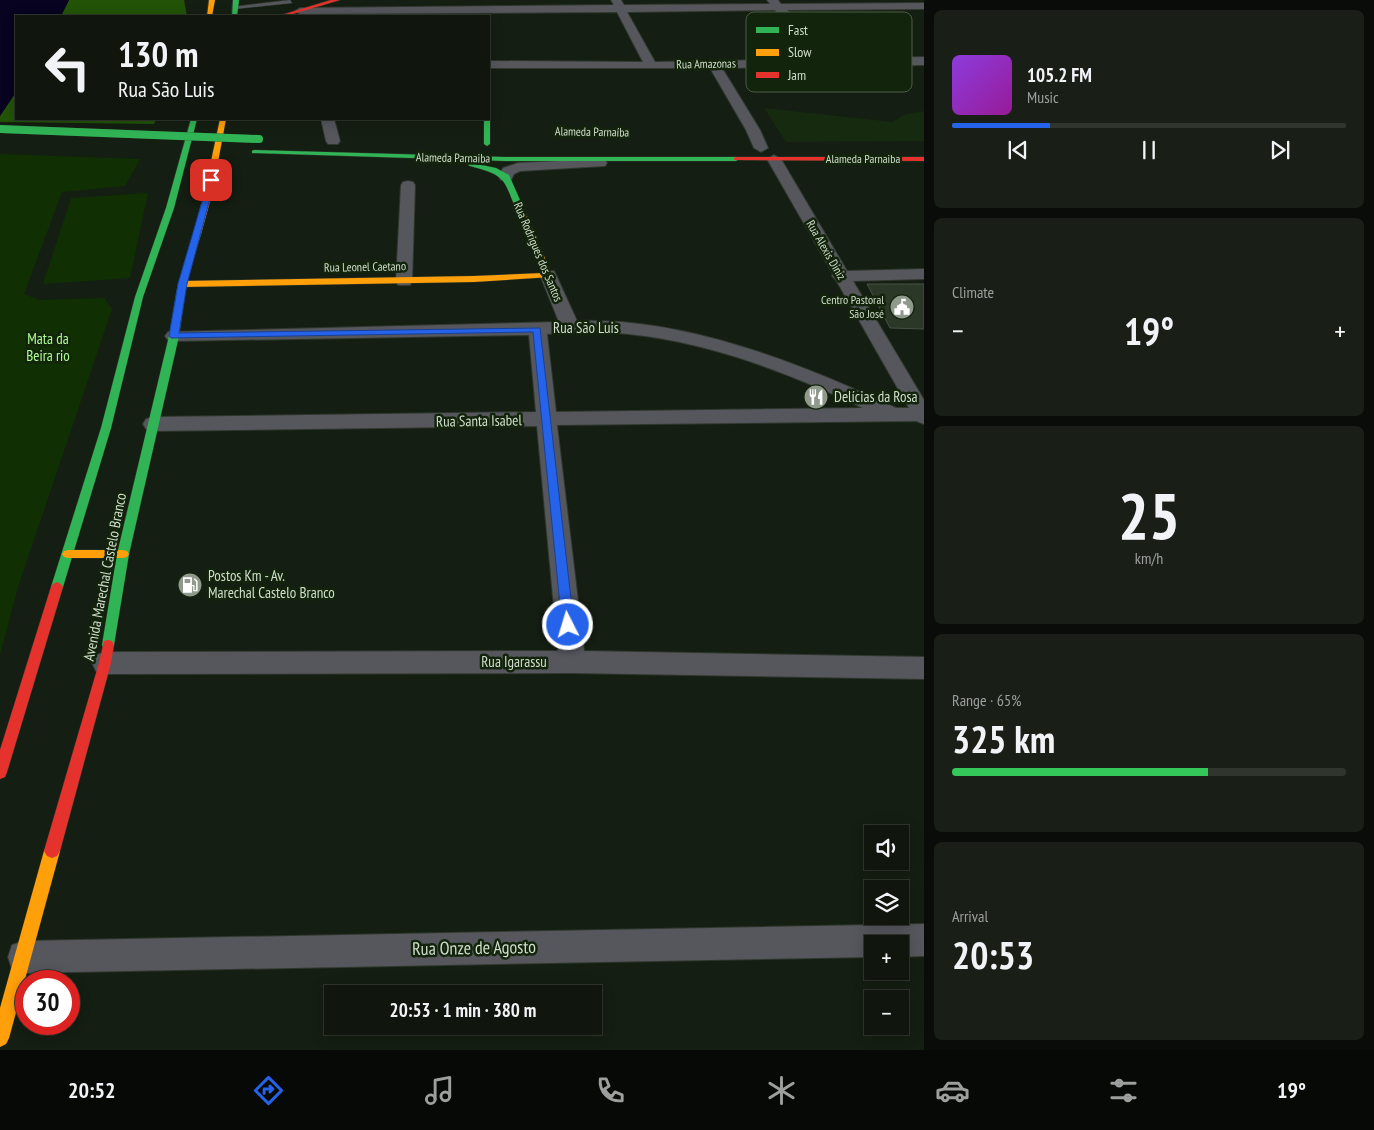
<!DOCTYPE html>
<html lang="en">
<head>
<meta charset="utf-8">
<style>
  body { margin:0; font-family:"PT Sans Narrow",sans-serif; background:#191f17; color:#f1f3f6; height:100vh; display:flex; flex-direction:column; font-size:19px; white-space:nowrap }
  * { box-sizing:border-box; margin:0 }
  p { font-size:16px; color:#9c9f9e }
  .icon { flex:none; width:28px; height:28px; fill:none; stroke:currentColor; stroke-width:2; stroke-linecap:round; stroke-linejoin:round }
  .map { position:relative; flex:1; overflow:hidden }
  .details { display:flex; flex-direction:column; gap:10px; padding:10px; background:#090c08; width:450px }
  .details>* { flex:none }
  .guide { position:absolute; left:15px; top:15px; width:475px; height:105px; border-radius:0px; box-shadow:0 2px 12px #0003,0 0 0 1px #30352e; background:#10160e; color:#f1f3f6; overflow:hidden }
  .buttons { position:absolute; left:864px; top:825px; display:grid; gap:10px }
  .buttons a { display:grid; place-items:center; width:45px; height:45px; border-radius:0px; background:#10160e; box-shadow:0 2px 12px #0003,0 0 0 1px #30352e; font-size:25px }
  .speed { position:absolute; left:15px; top:970px; display:flex; gap:10px; font-size:25px; font-weight:700; text-align:center }
  .speed>* { display:grid; place-content:center; width:65px; height:65px; border-radius:50%; background:#10160e; box-shadow:0 2px 12px #0003,0 0 0 1px #30352e; line-height:1 }
  .speed .limit { border:8px solid #d22; background:#fff; color:#111 }
  .pin { position:absolute; display:grid; place-items:center; width:42px; height:42px; color:#fff; margin:-21px; border-radius:10px; box-shadow:0 2px 8px #0006 }
  .me { position:absolute; width:55px; margin:-28px; rotate:355deg; stroke-linejoin:round; filter:drop-shadow(0 0 4px #0008) }
  .turn { display:flex; align-items:center; gap:18px; height:105px; padding:0 20px; font-size:22px }
  .turn .icon { width:65px; height:65px; stroke-width:2.5 }
  .turn b { display:block; font-size:35px; line-height:42px }
  .big { font-size:38px; font-weight:600; line-height:1.1 }
  .details .card { flex:1; display:flex; flex-direction:column; justify-content:center; gap:8px; min-width:0; padding:0 18px; border-radius:8px; background:#191f17 }
  .details .dial { align-items:center; gap:0 }
  .dial b { font-size:65px; line-height:1 }
  .song { display:flex; align-items:center; gap:15px }
  .cover { width:60px; height:60px; border-radius:8px; background:linear-gradient(135deg,hsl(270 70% 55%),hsl(300 70% 35%)) }
  .played { height:5px; border-radius:2px; background:linear-gradient(90deg,#2563eb 25%,#30352e 25%) }
  .keys { display:flex; justify-content:space-around; direction:ltr }
  .heat { display:flex; justify-content:space-between; align-items:center; font-size:28px; direction:ltr }
  .charge { height:8px; border-radius:4px; background:linear-gradient(90deg,#34c759 65%,#30352e 0) }
  .trip { position:absolute; left:324px; top:985px; width:278px; height:50px; border-radius:0px; background:#10160e; box-shadow:0 2px 12px #0003,0 0 0 1px #30352e; font-weight:600; line-height:50px; text-align:center }
  .tabs { display:flex; height:80px; justify-content:space-around; align-items:center; background:#060906; color:#9c9f9e }
  .tabs .icon { width:35px; height:35px }
  .tabs .current { color:#2563eb }
  .tabs b { font-size:22px; color:#f1f3f6 }
  main { display:flex; flex:1; min-height:0 }
  .map>svg:first-child { display:block }
</style>
</head>
<body>
<main>
<div class="map">
<svg width="924" height="1050" viewBox="0 0 924 1050">
  <rect width="100%" height="100%" fill="#151e12"/>
  <path fill="#162a0f" d="M 764,108 L 893,122 L 903,115 L 924,111 L 924,141 L 786,142 Z"/>
  <path fill="#102f03" d="M 0,154 L 140,159 L 125,186 L 62,192 L 24,294 L 39,300 L 104,298 L 112,309 L 18,587 L 0,655 Z
    M 148,193 L 130,278 L 43,284 L 71,198 Z"/>
  <path fill="#225307" d="M 69,0 L 184,0 L 187,16 L 61,16 Z
    M 16,92 L 16,119 L 156,119 L 154,124 L 0,122 L 0,116 Z"/>
  <path fill="#070320" d="M 0,0 L 69,0 L 61,16 L 16,16 L 16,92 L 0,116 Z"/>
  <path fill="#2b3727" stroke="#495146" d="M 867,284 L 924,284 L 924,329 L 890,328 Z"/>
  <g fill="none" stroke-linecap="round" stroke-linejoin="round">
    <defs>
      <path id="lane" d="M 290,0 L 292,3 L 235,9 L 232,7 Z"/>
      <path id="street" d="M 611,0 L 621,0 L 624,5 L 770,4 L 767,0 L 778,0 L 781,4 L 924,3 L 924,9 L 787,10 L 831,59 L 924,57 L 924,65 L 722,68 L 760,130 L 768,148 L 761,152 L 754,148 L 746,130 L 710,68 L 489,68 L 489,61 L 643,62 L 617,12 L 300,14 L 295,11 L 300,8 L 614,5 ZM 775,10 L 818,59 L 655,62 L 627,12 Z
        M 321,119 L 334,119 L 340,141 L 338,144 L 328,144 L 326,141 Z
        M 774,155 L 781,159 L 847,271 L 924,269 L 924,279 L 853,281 L 924,400 L 924,424 L 916,421 L 557,425 L 584,651 L 924,657 L 924,679 L 572,673 L 105,674 L 96,671 L 92,663 L 96,655 L 105,652 L 558,651 L 537,426 L 153,431 L 146,429 L 143,424 L 146,419 L 153,417 L 536,412 L 529,335 L 174,341 L 168,340 L 165,336 L 168,332 L 559,322 L 540,275 L 542,271 L 554,271 L 556,275 L 577,321 C 683,317 801,363 896,408 L 909,408 L 836,280 L 832,276 L 833,274 L 767,159 ZM 596,332 C 688,334 781,369 863,408 L 556,412 L 547,334 Z
        M 600,159 L 605,160 L 607,163 L 605,166 L 520,171 L 514,174 L 511,180 L 501,180 L 499,177 L 503,168 L 518,163 Z
        M 408,181 L 413,182 L 415,185 L 412,281 L 410,285 L 398,285 L 396,281 L 401,185 L 403,182 Z
        M 924,924 L 924,956 L 900,957 L 900,944 L 872,944 L 872,957 L 24,973 L 12,969 L 8,957 L 12,945 L 24,941 Z"/>
      <path id="fast" d="M 233,0 L 239,0 L 237,16 L 232,16 Z
        M 489,117 L 490,119 L 490,144 L 487,146 L 484,144 L 484,119 Z
        M 191,119 L 197,119 L 174,208 L 143,297 L 111,428 L 63,587 L 61,590 L 53,590 L 51,587 L 101,428 L 135,297 L 166,208 Z
        M 254,150 L 505,157 L 736,157 L 739,159 L 736,161 L 505,161 L 252,153 L 252,151 Z
        M 472,163 L 496,168 L 509,175 L 526,214 L 525,216 L 518,214 C 503,179 508,176 470,166 L 468,165 Z
        M 194,232 L 201,234 L 186,284 L 179,336 L 129,554 L 114,645 L 112,649 L 108,650 L 104,649 L 102,645 L 117,554 L 169,336 L 178,284 Z"/>
      <path id="slow" d="M 209,0 L 215,0 L 212,16 L 207,16 Z
        M 220,119 L 226,119 L 212,194 L 201,234 L 197,236 L 193,234 L 204,194 Z
        M 519,212 L 526,214 L 552,275 L 551,277 L 474,282 L 182,287 L 178,284 L 182,281 L 474,276 L 543,273 L 518,214 Z
        M 68,550 L 123,550 L 127,551 L 129,554 L 127,557 L 123,558 L 68,558 L 64,557 L 62,554 L 64,551 Z
        M 52,844 L 57,846 L 60,851 L 9,1038 L 6,1044 L 0,1047 L 0,1008 L 44,851 L 47,846 Z"/>
      <path id="jam" d="M 331,0 L 340,0 L 286,16 L 278,16 Z
        M 736,157 L 924,157 L 924,161 L 734,160 L 734,158 Z
        M 57,582 L 61,584 L 63,587 L 7,772 L 5,777 L 0,779 L 0,750 L 51,587 L 53,584 Z
        M 108,640 L 112,641 L 114,645 L 111,663 L 60,851 L 57,856 L 52,858 L 47,856 L 44,851 L 99,663 L 104,641 Z"/>
    </defs>
    <use href="#lane" stroke="#30382d" stroke-width="1"/>
    <use href="#street" stroke="#30382d" stroke-width="2"/>
    <use href="#fast" stroke="#30382d" stroke-width="1"/>
    <use href="#slow" stroke="#30382d" stroke-width="1"/>
    <use href="#jam" stroke="#30382d" stroke-width="1"/>
    <use href="#lane" fill="#55575d" fill-rule="evenodd"/>
    <use href="#street" fill="#55575d" fill-rule="evenodd"/>
    <use href="#fast" fill="#30b455" fill-rule="evenodd"/>
    <use href="#slow" fill="#ff9f0a" fill-rule="evenodd"/>
    <use href="#jam" fill="#e5322d" fill-rule="evenodd"/>
    <defs>
      <path id="fast-bridge" d="M 0,129 L 259,139"/>
    </defs>
    <use href="#fast-bridge" stroke="#30382d" stroke-width="8" stroke-linecap="butt"/>
    <use href="#fast-bridge" stroke="#30b455" stroke-width="8"/>
  </g>
  <path fill="#2563eb" stroke="#184099" d="M 209,178 L 215,180 L 187,284 L 179,333 L 540,328 L 574,625 L 572,629 L 568,630 L 564,629 L 562,625 L 533,332 L 171,338 L 169,336 L 178,284 Z"/>
  <defs>
    <symbol id="civic-disc" viewBox="-11 -11 22 22"><circle r="9.5" fill="#8f9a8c" stroke="#13240c"/><path d="M-.6-6.5H3V-4.5H.6V-3L4-1V1h2V6H-6V1h2V-1L-.6-3ZM-1.2 2.5V6h2.4V2.5Z" fill="#fff"/></symbol>
    <symbol id="restaurant-disc" viewBox="-11 -11 22 22"><circle r="9.5" fill="#8f9a8c" stroke="#13240c"/><path d="M-5-6h1v4h1v-4h1v4h1v-4h1v5L-1.5 .5V6h-2V.5L-5-1ZM5-6V6H3V1.5H1.5Q1.5-4 5-6Z" fill="#fff"/></symbol>
    <symbol id="fuel-disc" viewBox="-11 -11 22 22"><circle r="9.5" fill="#8f9a8c" stroke="#13240c"/><path d="M-5.5-6h7V0h2V4h1.3V-2.5L3-4.5l.8-.8L6-3V5H2.5V1h-1V6h-7ZM-4.2-4.7v3.2H.2V-4.7Z" fill="#fff"/></symbol>
  </defs>
  <g fill-rule="evenodd">
    <use href="#civic-disc" x="888" y="293" width="28" height="28"/>
    <use href="#restaurant-disc" x="802" y="383" width="28" height="28"/>
    <use href="#fuel-disc" x="176" y="571" width="28" height="28"/>
  </g>
  <g text-anchor="middle" stroke-width="5" stroke-linejoin="round" paint-order="stroke">
    <g font-size="12" fill="#d1ddcd" stroke="#13240c">
      <text transform="translate(706 64) rotate(-1)" y="4">Rua Amazonas</text>
      <text transform="translate(592 132) rotate(1)" y="4">Alameda Parnaíba</text>
      <text transform="translate(453 158) rotate(1)" y="4">Alameda Parnaiba</text>
      <text x="863" y="163">Alameda Parnaiba</text>
      <text transform="translate(826 250) rotate(60)" y="4">Rua Alexis Diniz</text>
      <text transform="translate(538 252) rotate(67)" y="4">Rua Rodrigues dos Santos</text>
      <text transform="translate(365 267) rotate(-1)" y="4">Rua Leonel Caetano</text>
    </g>
    <g font-size="12" fill="#d1ddcd" stroke="#13240c" text-anchor="end">
      <text x="884" y="304">Centro Pastoral<tspan x="884" dy="14">São José</tspan></text>
    </g>
    <g font-size="15" fill="#d1ddcd" stroke="#13240c">
      <text x="586" y="333">Rua São Luis</text>
      <text transform="translate(479 421) rotate(-1)" y="5">Rua Santa Isabel</text>
      <text transform="translate(105 577) rotate(-79)" y="5">Avenida Marechal Castelo Branco</text>
      <text x="514" y="667">Rua Igarassu</text>
    </g>
    <g font-size="15" fill="#aefb93" stroke="#13240c">
      <text x="48" y="344">Mata da<tspan x="48" dy="17">Beira rio</tspan></text>
    </g>
    <g font-size="15" fill="#d1ddcd" stroke="#13240c" text-anchor="start">
      <text x="834" y="402">Delícias da Rosa</text>
      <text x="208" y="581">Postos Km - Av.<tspan x="208" dy="17">Marechal Castelo Branco</tspan></text>
    </g>
    <g font-size="18" fill="#d1ddcd" stroke="#13240c">
      <text transform="translate(474 948) rotate(-1)" y="6">Rua Onze de Agosto</text>
    </g>
  </g>
  <rect x="746" y="12" width="166" height="80" rx="8" fill="#13240c" stroke="#4c5c46" stroke-width="1"/>
  <rect x="756" y="27" width="23" height="6" fill="#30b455"/>
  <rect x="756" y="49" width="23" height="7" fill="#ff9f0a"/>
  <rect x="756" y="72" width="23" height="6" fill="#e5322d"/>
  <g font-size="14" fill="#d1ddcd">
    <text x="788" y="35">Fast</text>
    <text x="788" y="57">Slow</text>
    <text x="788" y="80">Jam</text>
  </g>
</svg>
<div class="buttons">
<a><svg class="icon" aria-label="sound" viewBox="0 0 24 24"><path d="M4 9h4l5-4v14l-5-4H4zM17 9q2 3 0 6"/></svg></a>
<a><svg class="icon" aria-label="layers" viewBox="0 0 24 24"><path d="M12 4l9 5-9 5-9-5zM3 14l9 5 9-5"/></svg></a>
<a>+</a>
<a>−</a>
</div>
<div class="speed"><div class="limit">30</div></div>
<div class="pin" style="left:211px;top:180px;background:#d93025"><svg class="icon" aria-label="arrive" viewBox="0 0 24 24"><path d="M6 21V4h12l-3 4 3 4H6"/></svg></div>
<svg class="me" style="left:568px;top:625px" viewBox="-20 -20 40 40"><circle r="17" fill="#2563eb" stroke="#fff" stroke-width="3"/><path d="M0-11L8 9 0 5-8 9z" fill="#fff"/></svg>
<div class="trip">20:53 · 1 min · 380 m</div>
<div class="guide">
<div class="turn"><svg class="icon" aria-label="left" viewBox="0 0 24 24"><path d="M17 20v-9H6M10 6l-5 5 5 5"/></svg><div><b>130 m</b>Rua São Luis</div></div>
</div>
</div>
<section class="details">
<div class="card">
<div class="song"><i class="cover"></i><div><b>105.2 FM</b><p>Music</p></div></div>
<div class="played"></div>
<div class="keys"><svg class="icon" aria-label="previous" viewBox="0 0 24 24"><path d="M18 5L8 12l10 7zM5 5v14"/></svg><svg class="icon" aria-label="pause" viewBox="0 0 24 24"><path d="M8 5v14M16 5v14"/></svg><svg class="icon" aria-label="next" viewBox="0 0 24 24"><path d="M6 5l10 7-10 7zM19 5v14"/></svg></div>
</div>
<div class="card"><p>Climate</p>
<div class="heat"><a>−</a><b class="big">19°</b><a>+</a></div>
</div>
<div class="card dial"><b>25</b><p>km/h</p></div>
<div class="card"><p>Range · 65%</p><b class="big">325 km</b><div class="charge"></div></div>
<div class="card"><p>Arrival</p><b class="big">20:53</b></div>
</section>
</main>
<nav class="tabs">
<b>20:52</b>
<svg class="icon current" aria-label="directions" viewBox="0 0 24 24"><path d="M12 3l9 9-9 9-9-9zM9 14v-3h6M13 9l2 2-2 2"/></svg>
<svg class="icon" aria-label="music" viewBox="0 0 24 24"><path d="M9 18V5l10-2v13"/><circle cx="6" cy="18" r="3"/><circle cx="16" cy="16" r="3"/></svg>
<svg class="icon" aria-label="phone" viewBox="0 0 24 24"><path d="M5 4h4l2 5-3 2q2 4 5 5l2-3 5 2v4C11 20 4 13 5 4z"/></svg>
<svg class="icon" aria-label="climate" viewBox="0 0 24 24"><path d="M12 3v18M4 7l16 10M4 17L20 7"/></svg>
<svg class="icon" aria-label="car" viewBox="0 0 24 24"><path d="M5 17H2v-5l4-1 3-4h7l3 4 3 1v5h-3M9 17h6M6 11h13"/><circle cx="7" cy="17" r="2"/><circle cx="17" cy="17" r="2"/></svg>
<svg class="icon" aria-label="filters" viewBox="0 0 24 24"><path d="M4 7h16M4 17h16"/><circle cx="9" cy="7" r="2"/><circle cx="15" cy="17" r="2"/></svg>
<b>19°</b>
</nav>
</body>
</html>
